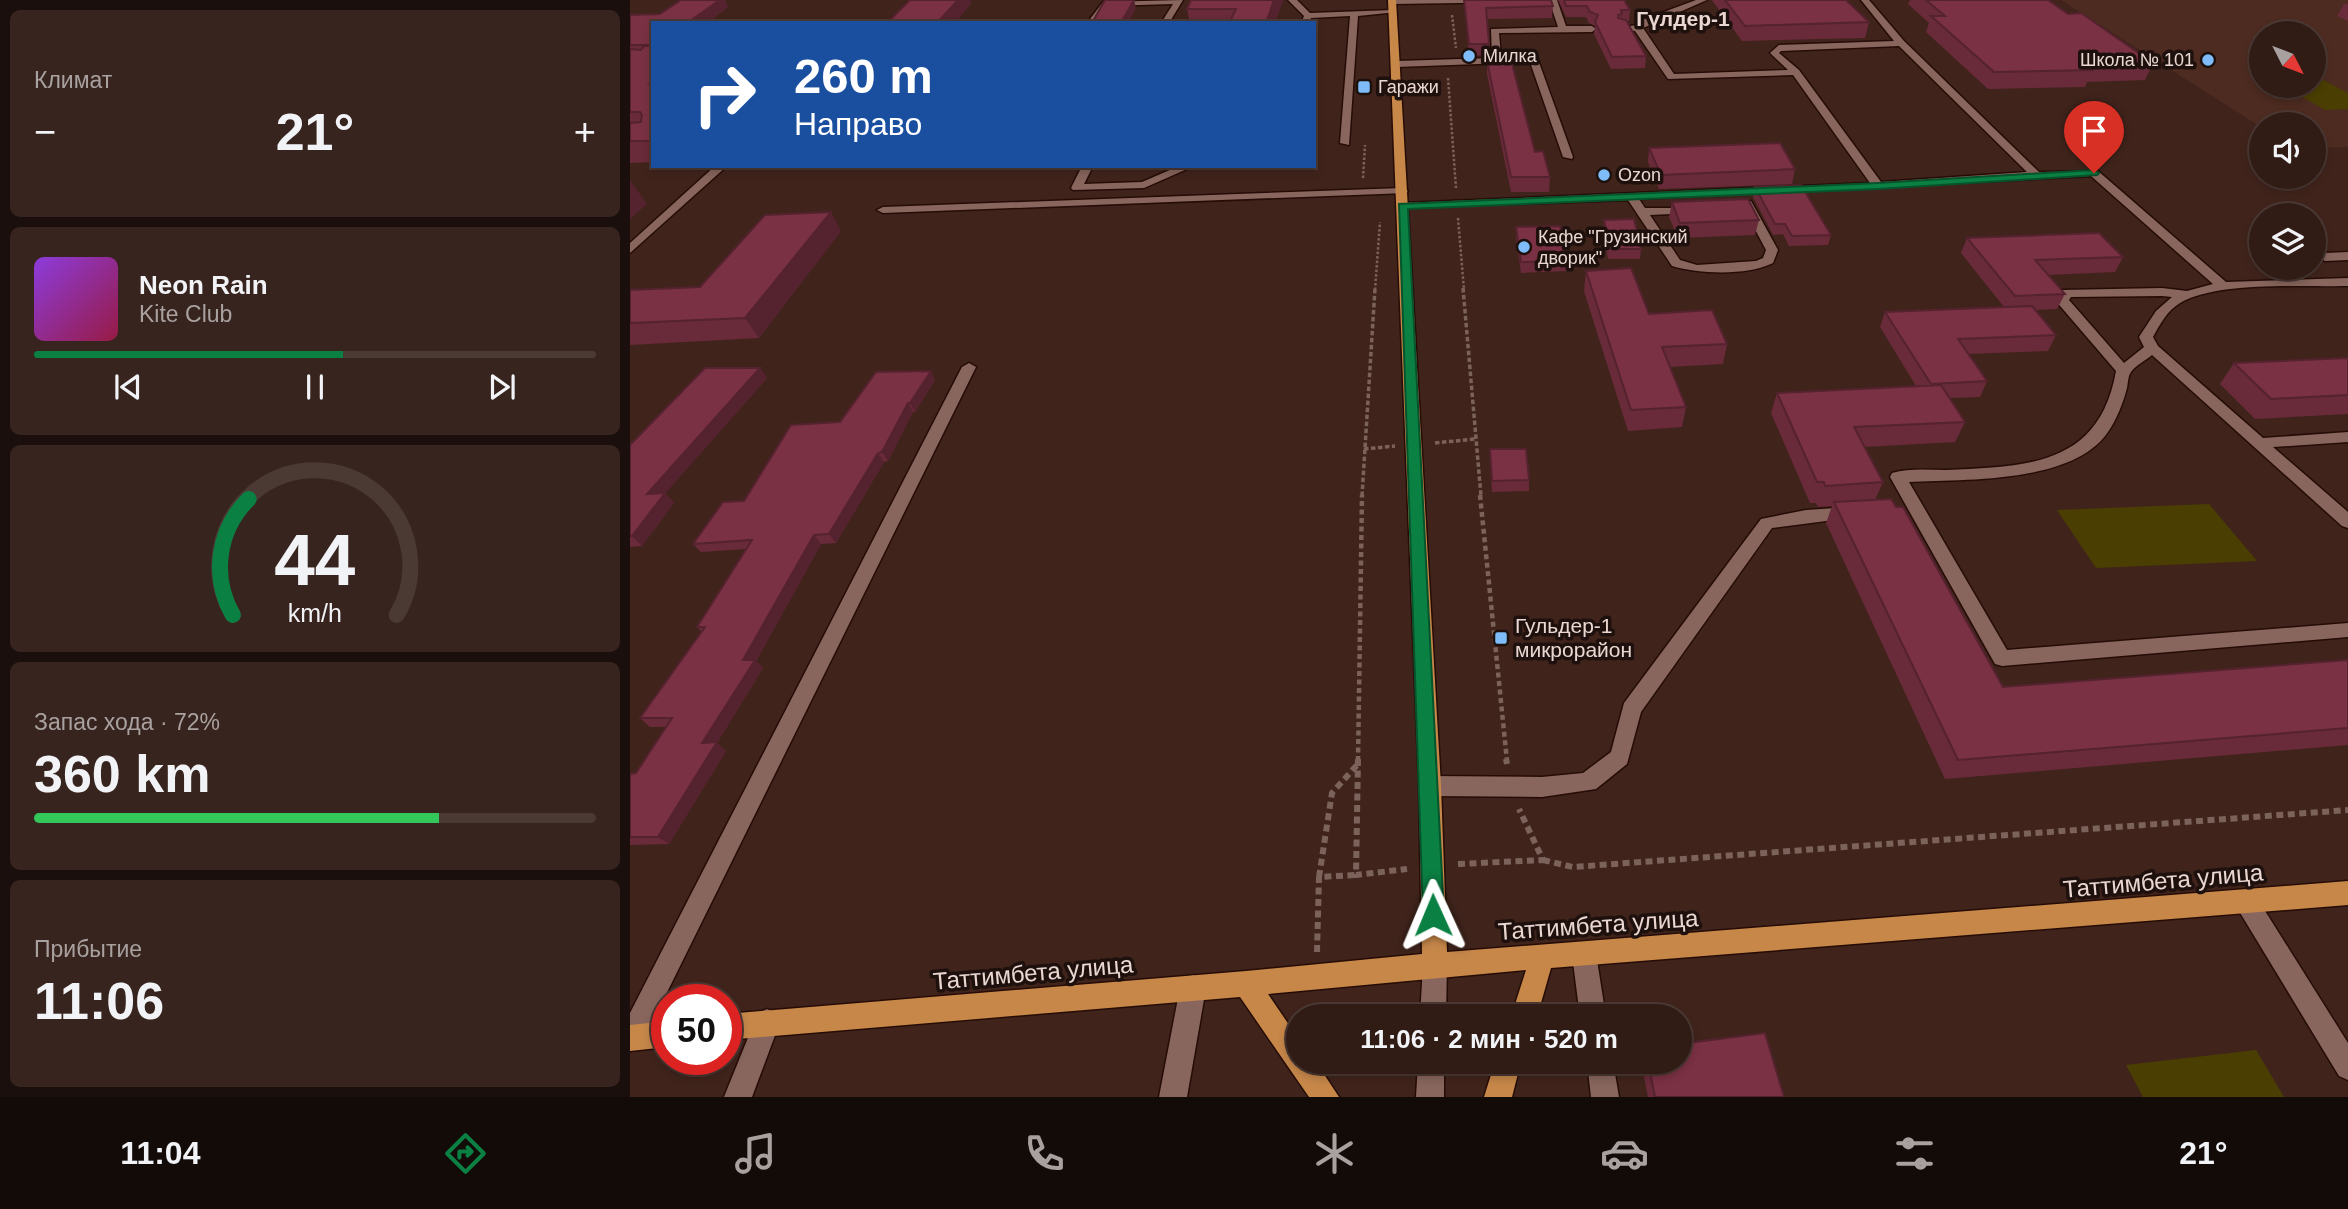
<!DOCTYPE html>
<html lang="ru">
<head>
<meta charset="utf-8">
<style>
  body { margin:0; font-family:Helvetica,sans-serif; background:#38241e; color:#f1f3f6; height:100vh; display:flex; flex-direction:column; font-size:26px; white-space:nowrap }
  * { box-sizing:border-box; margin:0 }
  p { font-size:23px; color:#a8a1a0 }
  .icon { flex:none; width:38px; height:38px; fill:none; stroke:currentColor; stroke-width:2; stroke-linecap:round; stroke-linejoin:round }
  .map { position:relative; flex:1; overflow:hidden }
  .sheet { display:flex; flex-direction:column; gap:10px; padding:10px; background:#1a0f0c; width:630px }
  .sheet>* { flex:none }
  .banner { position:absolute; left:21px; top:21px; width:665px; height:147px; border-radius:0px; box-shadow:0 4px 10px #0003,0 0 0 2px #4b3934; background:#1a4fa0; color:#fff; overflow:hidden }
  .needle { width:46px; rotate:132deg }
  .fabs { position:absolute; left:1619px; top:21px; display:grid; gap:14px }
  .fabs a { display:grid; place-items:center; width:77px; height:77px; border-radius:50%; background:#301b15; box-shadow:0 4px 10px #0003,0 0 0 2px #4b3934; font-size:35px }
  .speed { position:absolute; left:21px; top:984px; display:flex; gap:14px; font-size:35px; font-weight:700; text-align:center }
  .speed>* { display:grid; place-content:center; width:91px; height:91px; border-radius:50%; background:#301b15; box-shadow:0 4px 10px #0003,0 0 0 2px #4b3934; line-height:1 }
  .speed .limit { border:10px solid #d22; background:#fff; color:#111 }
  .pin { position:absolute; display:grid; place-items:center; width:60px; height:60px; color:#fff; margin:-72px -30px; border-radius:50% 50% 50% 0; rotate:-45deg; box-shadow:0 0 7px #0007 }
  .pin .icon { rotate:45deg }
  .me { position:absolute; width:77px; margin:-38px; rotate:359deg; stroke-linejoin:round; filter:drop-shadow(0 0 5px #0008) }
  .turn { display:flex; align-items:center; gap:24px; height:147px; padding:0 28px; font-size:32px }
  .turn .icon { width:91px; height:91px; stroke-width:2.5 }
  .turn b { display:block; font-size:49px; line-height:60px }
  .big { font-size:52px; font-weight:700; line-height:1.1 }
  .sheet .tile { flex:1; display:flex; flex-direction:column; justify-content:center; gap:10px; min-width:0; padding:0 24px; border-radius:10px; background:#38241e }
  .sheet .dial { align-items:center; gap:0 }
  .dial svg { height:182px; overflow:visible; fill:none; stroke:#4b3934; stroke-width:7; stroke-linecap:round; text-anchor:middle }
  .dial text { fill:#f1f3f6; stroke:none }
  .song { display:flex; align-items:center; gap:21px }
  .cover { width:84px; height:84px; border-radius:10px; background:linear-gradient(135deg,hsl(270 70% 55%),hsl(340 70% 35%)) }
  .played { height:7px; border-radius:4px; background:linear-gradient(90deg,#0b8043 55%,#4b3934 55%) }
  .keys { display:flex; justify-content:space-around; direction:ltr }
  .heat { display:flex; justify-content:space-between; align-items:center; font-size:38px; direction:ltr }
  .charge { height:10px; border-radius:5px; background:linear-gradient(90deg,#34c759 72%,#4b3934 0) }
  .trip { position:absolute; left:656px; top:1004px; width:406px; height:70px; border-radius:35px; background:#301b15; box-shadow:0 4px 10px #0003,0 0 0 2px #4b3934; font-weight:700; line-height:70px; text-align:center }
  .tab-bar { display:flex; height:112px; justify-content:space-around; align-items:center; background:#130b08; color:#a8a1a0 }
  .tab-bar .icon { width:49px; height:49px }
  .tab-bar .current { color:#0b8043 }
  .tab-bar b { font-size:32px; color:#f1f3f6 }
  main { display:flex; flex:1; min-height:0 }
  .map>svg:first-child { display:block }
</style>
</head>
<body>
<main>
<section class="sheet">
<div class="tile"><p>Климат</p>
<div class="heat"><a>−</a><b class="big">21°</b><a>+</a></div>
</div>
<div class="tile">
<div class="song"><i class="cover"></i><div><b>Neon Rain</b><p>Kite Club</p></div></div>
<div class="played"></div>
<div class="keys"><svg class="icon" aria-label="previous" viewBox="0 0 24 24"><path d="M18 5L8 12l10 7zM5 5v14"/></svg><svg class="icon" aria-label="pause" viewBox="0 0 24 24"><path d="M8 5v14M16 5v14"/></svg><svg class="icon" aria-label="next" viewBox="0 0 24 24"><path d="M6 5l10 7-10 7zM19 5v14"/></svg></div>
</div>
<div class="tile dial"><svg viewBox="0 0 100 80">
<path d="M14 69A42 42 0 1 1 86 69"/>
<path d="M14 69A42 42 0 0 1 21 18" stroke="#0b8043"/>
<text x="50" y="56" font-size="32" font-weight="700">44</text>
<text x="50" y="72" font-size="11">km/h</text>
</svg></div>
<div class="tile"><p>Запас хода · 72%</p><b class="big">360 km</b><div class="charge"></div></div>
<div class="tile"><p>Прибытие</p><b class="big">11:06</b></div>
</section>
<div class="map">
<svg width="1718" height="1097" viewBox="0 0 1718 1097">
  <rect width="100%" height="100%" fill="#40241c"/>
  <path fill="#4d2b21" fill-rule="evenodd" d="M 1431,0 L 1718,0 L 1718,147 L 1684,148 L 1684,124 L 1631,124 L 1631,127 ZM 1631,33 L 1684,33 L 1684,86 L 1631,86 Z"/>
  <path fill="#4b3e02" d="M 1684,75 L 1718,93 L 1718,109 L 1695,110 L 1653,86 L 1684,86 Z
    M 1579,504 L 1627,561 L 1466,568 L 1427,510 Z
    M 1626,1050 L 1654,1097 L 1513,1097 L 1496,1065 Z"/>
  <g fill="none" stroke-linecap="round" stroke-linejoin="round">
    <defs>
      <path id="minor" d="M 553,0 L 539,23 L 531,23 L 543,4 L 476,6 L 465,23 L 457,23 L 473,2 Z
        M 658,0 L 667,0 L 680,13 L 763,10 L 767,12 L 728,16 L 719,145 L 710,143 L 720,16 L 681,18 L 679,23 L 671,23 L 674,16 Z
        M 760,0 L 908,0 L 904,2 L 762,4 L 758,2 Z
        M 919,0 L 927,0 L 936,26 L 962,26 L 966,29 L 962,32 L 869,33 L 871,57 L 907,57 L 943,157 L 942,159 L 933,157 L 900,62 L 767,67 L 762,64 L 767,61 L 862,58 L 861,29 L 928,27 Z
        M 1066,0 L 1077,0 L 1013,28 L 1044,74 L 1158,70 L 1140,53 L 1149,45 L 1264,41 L 1231,0 L 1239,0 L 1274,41 L 1409,172 L 1468,171 L 1596,282 L 1718,278 L 1718,286 C 1674,287 1587,281 1550,303 C 1537,311 1530,324 1523,337 L 1528,346 L 1633,438 L 1718,432 L 1718,442 L 1643,447 L 1718,512 L 1718,528 L 1712,526 L 1522,355 C 1516,360 1505,366 1501,372 C 1498,376 1498,383 1497,388 C 1493,403 1487,419 1478,432 C 1443,484 1334,479 1279,482 L 1377,650 L 1718,623 L 1718,637 L 1372,666 L 1365,664 L 1260,477 L 1262,473 C 1279,468 1298,470 1316,470 C 1396,466 1469,467 1486,371 L 1425,300 L 1432,290 L 1532,288 L 1557,291 L 1583,284 L 1461,176 L 1009,199 L 1015,208 L 1067,208 L 1069,210 L 1063,213 L 1020,215 L 1050,260 L 1067,265 L 1126,261 L 1133,258 L 1136,250 L 1111,203 L 1121,201 L 1148,250 L 1143,263 C 1117,276 1070,274 1042,266 L 998,200 L 769,208 L 767,206 L 773,203 L 1240,183 L 1163,75 L 1038,79 L 1005,31 L 989,28 L 1006,25 L 1012,20 ZM 1269,46 L 1397,172 L 1251,182 L 1169,70 L 1149,53 L 1151,51 ZM 1441,297 L 1532,296 L 1542,297 L 1526,311 L 1509,337 L 1514,347 L 1494,363 L 1439,300 Z
        M 85,166 L 97,166 L 0,253 L 0,243 Z
        M 452,166 L 463,166 L 454,184 L 512,182 L 549,166 L 564,166 L 514,188 L 443,190 L 441,188 Z
        M 772,188 L 778,191 L 776,193 L 253,213 L 247,210 L 253,207 Z
        M 1718,252 L 1718,260 L 1695,261 L 1689,257 L 1695,253 Z
        M 339,363 L 346,367 L 10,1047 L 0,1051 L 0,1013 L 332,367 Z
        M 1221,507 L 1229,513 L 1227,517 L 1142,528 L 1011,712 L 997,764 L 966,789 L 912,797 L 800,796 L 792,793 L 789,786 L 792,779 L 800,776 L 912,777 L 953,773 L 981,752 L 994,703 L 1131,519 L 1176,510 Z
        M 1617,891 L 1625,895 L 1718,1043 L 1718,1080 L 1709,1076 L 1609,911 L 1605,903 L 1609,895 Z
        M 954,942 L 963,945 L 966,954 L 976,1017 L 950,1017 L 942,954 L 945,945 Z
        M 805,953 L 814,956 L 817,965 L 816,1017 L 790,1017 L 793,965 L 796,956 Z
        M 563,975 L 572,979 L 576,988 L 557,1097 L 529,1097 L 550,988 L 554,979 Z
        M 137,1009 L 146,1013 L 150,1022 L 122,1097 L 94,1097 L 128,1013 Z
        M 788,1062 L 814,1062 L 814,1097 L 786,1097 Z
        M 957,1062 L 983,1062 L 989,1097 L 961,1097 Z"/>
      <path id="major" d="M 758,0 L 766,0 L 811,786 L 817,952 L 1718,881 L 1718,905 L 921,968 L 907,1017 L 881,1017 L 896,970 L 638,994 L 668,1038 L 668,1062 L 686,1062 L 709,1097 L 679,1097 L 610,997 L 96,1040 L 96,1014 L 616,971 L 792,954 L 789,786 Z
        M 37,1021 L 37,1047 L 0,1051 L 0,1025 Z
        M 865,1062 L 891,1062 L 882,1097 L 854,1097 Z"/>
    </defs>
    <use href="#minor" stroke="#260c06" stroke-width="3"/>
    <use href="#major" stroke="#260c06" stroke-width="3"/>
    <path stroke="#7b625a" stroke-width="2.5" stroke-dasharray="2.5 2" stroke-linecap="butt" d="M 822,15 L 826,48
      M 818,78 L 826,188
      M 733,178 L 735,145
      M 828,218 L 834,290
      M 745,290 L 750,222"/>
    <path stroke="#7b625a" stroke-width="3.5" stroke-dasharray="4.5 2.5" stroke-linecap="butt" d="M 833,288 L 851,496
      M 805,443 L 845,439
      M 734,449 L 765,446
      M 732,496 L 745,288"/>
    <path stroke="#7b625a" stroke-width="4.5" stroke-dasharray="5 3.5" stroke-linecap="butt" d="M 850,495 L 877,761
      M 728,761 L 732,495"/>
    <path stroke="#7b625a" stroke-width="6" stroke-dasharray="7 4.5" stroke-linecap="butt" d="M 728,759 L 726,875 L 777,869
      M 876,759 L 877,764
      M 913,860 L 943,867 L 1718,810
      M 828,864 L 913,860 L 889,809
      M 689,877 L 702,793 L 727,765
      M 687,952 L 689,877 L 726,875"/>
    <use href="#minor" fill="#88665d" fill-rule="evenodd"/>
    <use href="#major" fill="#c68749" fill-rule="evenodd"/>
  </g>
  <path fill="#692a3a" d="M 561,0 L 653,0 L 645,23 L 560,23 L 557,9 Z
    M 834,0 L 921,0 L 923,6 L 922,18 L 857,19 L 859,55 L 839,56 Z
    M 928,0 L 994,0 L 1000,10 L 999,21 L 997,21 L 1016,56 L 1015,68 L 981,69 L 964,34 L 965,26 L 959,23 L 956,17 L 936,17 Z
    M 1082,0 L 1216,0 L 1239,22 L 1235,38 L 1112,41 Z
    M 1280,0 L 1418,0 L 1438,14 L 1523,63 L 1515,80 L 1457,82 L 1455,87 L 1358,89 L 1296,32 L 1299,23 L 1278,4 Z
    M 1714,4 L 1718,4 L 1718,21 L 1707,16 Z
    M 98,7 L 77,23 L 23,23 L 23,162 L 0,163 L 0,15 L 30,14 Z
    M 857,61 L 920,177 L 919,192 L 881,192 L 857,74 Z
    M 1019,148 L 1165,169 L 1162,184 L 1029,189 L 1018,162 Z
    M 1125,187 L 1201,235 L 1198,245 L 1159,246 L 1153,234 L 1143,235 L 1123,197 Z
    M 1042,202 L 1129,220 L 1125,235 L 1048,238 L 1039,217 Z
    M 974,220 L 1011,249 L 1010,259 L 978,259 L 973,230 Z
    M 886,227 L 938,261 L 937,271 L 891,273 L 886,237 Z
    M 211,231 L 129,338 L 0,345 L 0,290 L 70,287 Z
    M 1337,238 L 1493,257 L 1485,272 L 1418,275 L 1435,294 L 1427,309 L 1405,310 L 1426,335 L 1418,351 L 1338,354 L 1357,381 L 1350,397 L 1320,398 L 1335,422 L 1325,442 L 1234,447 L 1253,482 L 1245,500 L 1373,687 L 1718,660 L 1718,745 L 1315,779 L 1196,523 L 1202,506 L 1188,507 L 1186,503 L 1180,503 L 1141,413 L 1147,393 L 1286,386 L 1250,327 L 1255,312 L 1374,307 L 1331,253 Z
    M 956,271 L 1019,314 L 1097,344 L 1093,364 L 1040,367 L 1056,407 L 1052,427 L 998,431 L 954,291 Z
    M 1718,358 L 1718,414 L 1625,419 L 1590,384 L 1604,363 Z
    M 130,368 L 137,378 L 35,493 L 44,503 L 12,546 L 0,547 L 0,445 Z
    M 301,371 L 305,380 L 285,412 L 283,412 L 258,461 L 254,462 L 206,543 L 191,544 L 126,661 L 133,668 L 87,743 L 96,751 L 39,844 L 0,845 L 0,774 L 6,773 L 37,727 L 20,727 L 10,718 L 72,632 L 67,627 L 116,549 L 71,552 L 63,544 L 210,422 Z
    M 860,449 L 899,480 L 899,491 L 862,492 Z
    M 1011,1062 L 1050,1062 L 1154,1097 L 1018,1097 Z"/>
  <path fill="#55222f" d="M 90,0 L 95,0 L 98,7 L 77,23 L 57,23 Z
    M 328,0 L 340,0 L 341,4 L 325,23 L 307,23 Z
    M 504,0 L 506,8 L 498,23 L 491,23 Z
    M 644,0 L 653,0 L 645,23 L 636,23 Z
    M 0,180 L 17,204 L 0,219 Z
    M 201,212 L 211,231 L 129,338 L 115,318 Z
    M 130,368 L 137,378 L 26,504 L 17,494 Z
    M 301,371 L 305,380 L 285,412 L 280,403 Z
    M 278,403 L 283,412 L 258,461 L 252,452 Z
    M 248,453 L 254,462 L 206,543 L 199,534 Z
    M 35,493 L 44,503 L 12,546 L 2,536 Z
    M 184,535 L 191,544 L 126,661 L 133,668 L 87,743 L 96,751 L 39,844 L 28,837 L 72,743 L 113,660 Z"/>
  <path fill="#7a3143" stroke="#55222f" stroke-width="2" d="M 51,0 L 90,0 L 57,23 L 23,23 L 23,45 L 0,45 L 0,15 L 30,14 Z
    M 280,0 L 328,0 L 307,23 L 257,23 Z
    M 475,0 L 504,0 L 491,23 L 462,23 Z
    M 561,0 L 644,0 L 636,23 L 599,23 L 606,9 L 557,9 Z
    M 834,0 L 921,0 L 923,6 L 856,8 L 859,44 L 839,44 Z
    M 934,0 L 994,0 L 1000,10 L 991,10 L 992,14 L 988,15 L 988,18 L 996,20 L 1016,56 L 982,57 L 965,22 L 968,15 L 960,12 L 957,6 L 936,6 Z
    M 1095,0 L 1216,0 L 1239,22 L 1115,26 Z
    M 1296,0 L 1418,0 L 1438,14 L 1451,13 L 1523,63 L 1456,65 L 1462,70 L 1364,72 L 1301,16 L 1315,16 Z
    M 14,46 L 23,46 L 23,82 L 20,84 L 23,84 L 23,141 L 0,141 L 0,123 L 11,122 L 12,115 L 10,112 L 0,112 L 0,49 L 11,50 Z
    M 881,60 L 905,152 L 913,151 L 920,177 L 881,177 L 857,61 Z
    M 1150,143 L 1165,169 L 1031,175 L 1019,148 Z
    M 1171,185 L 1201,235 L 1162,236 L 1155,224 L 1145,224 L 1125,187 Z
    M 1118,199 L 1129,220 L 1050,223 L 1042,202 Z
    M 201,212 L 115,318 L 0,323 L 0,290 L 70,287 L 135,215 Z
    M 1004,219 L 1011,249 L 979,249 L 974,220 Z
    M 930,226 L 938,261 L 891,262 L 886,227 Z
    M 1469,233 L 1493,257 L 1405,260 L 1435,294 L 1385,296 L 1337,238 Z
    M 1001,268 L 1019,314 L 1082,310 L 1097,344 L 1032,347 L 1056,407 L 1001,410 L 956,271 Z
    M 1402,306 L 1426,335 L 1328,339 L 1357,381 L 1301,384 L 1255,312 Z
    M 1718,358 L 1718,395 L 1641,399 L 1604,363 Z
    M 75,368 L 130,368 L 17,494 L 35,493 L 2,536 L 0,536 L 0,445 Z
    M 301,371 L 280,403 L 278,403 L 252,452 L 248,453 L 199,534 L 184,535 L 113,660 L 125,660 L 72,743 L 87,742 L 28,837 L 0,837 L 0,774 L 6,773 L 42,718 L 10,718 L 75,627 L 67,627 L 122,540 L 63,544 L 93,502 L 114,501 L 161,425 L 210,422 L 246,372 Z
    M 1311,385 L 1335,422 L 1224,427 L 1253,482 L 1195,486 L 1194,482 L 1187,482 L 1147,393 Z
    M 860,449 L 896,449 L 899,480 L 862,481 Z
    M 1261,499 L 1266,507 L 1273,507 L 1373,687 L 1718,660 L 1718,728 L 1328,760 L 1204,502 Z
    M 1135,1033 L 1154,1097 L 1025,1097 L 1018,1062 L 1050,1062 L 1050,1044 Z"/>
  <path fill="#0b8043" stroke="#07532c" stroke-width="2" d="M 1464,170 L 1469,173 L 1467,175 L 1248,189 L 778,209 L 814,915 L 811,923 L 803,926 L 796,923 L 793,915 L 769,204 L 1248,183 Z"/>
  <g fill="#7ebdf9" stroke="#1e110d" stroke-width="2.5">
    <circle cx="839" cy="56" r="7"/>
    <circle cx="1578" cy="60" r="7"/>
    <rect x="727" y="80" width="14" height="14" rx="3.5"/>
    <circle cx="974" cy="175" r="7"/>
    <circle cx="894" cy="247" r="7"/>
    <rect x="864" y="631" width="14" height="14" rx="3.5"/>
  </g>
  <g text-anchor="middle" stroke-width="7" stroke-linejoin="round" paint-order="stroke">
    <g font-size="18" fill="#ead7d1" stroke="#1e110d" text-anchor="start">
      <text x="853" y="62">Милка</text>
      <text x="1564" y="66" text-anchor="end">Школа № 101</text>
      <text x="748" y="93">Гаражи</text>
      <text x="988" y="181">Ozon</text>
      <text x="908" y="243">Кафе "Грузинский<tspan x="908" dy="21">дворик"</tspan></text>
    </g>
    <g font-size="21" font-weight="bold" fill="#ead7d1" stroke="#1e110d">
      <text x="1053" y="26">Гүлдер-1</text>
    </g>
    <g font-size="21" fill="#ead7d1" stroke="#1e110d" text-anchor="start">
      <text x="885" y="633">Гульдер-1<tspan x="885" dy="24">микрорайон</tspan></text>
    </g>
    <g font-size="24" fill="#ead7d1" stroke="#1e110d">
      <text transform="translate(1533 881) rotate(-5)" y="8">Таттимбета улица</text>
      <text transform="translate(968 925) rotate(-4)" y="8">Таттимбета улица</text>
      <text transform="translate(403 973) rotate(-5)" y="8">Таттимбета улица</text>
    </g>
  </g>
</svg>
<div class="fabs">
<a><svg class="needle" viewBox="-14 -14 28 28"><path d="M0-13l5 13h-10z" fill="#e53935"/><path d="M0 13l5-13h-10z" fill="#a8a1a0"/></svg></a>
<a><svg class="icon" aria-label="sound" viewBox="0 0 24 24"><path d="M4 9h4l5-4v14l-5-4H4zM17 9q2 3 0 6"/></svg></a>
<a><svg class="icon" aria-label="layers" viewBox="0 0 24 24"><path d="M12 4l9 5-9 5-9-5zM3 14l9 5 9-5"/></svg></a>
</div>
<div class="speed"><div class="limit">50</div></div>
<div class="pin" style="left:1464px;top:173px;background:#d93025"><svg class="icon" aria-label="arrive" viewBox="0 0 24 24"><path d="M6 21V4h12l-3 4 3 4H6"/></svg></div>
<svg class="me" style="left:803px;top:915px" viewBox="-20 -20 40 40"><path d="M0-17L14 15 0 8-14 15z" fill="#0b8043" stroke="#fff" stroke-width="4"/></svg>
<div class="trip">11:06 · 2 мин · 520 m</div>
<div class="banner">
<div class="turn"><svg class="icon" aria-label="right" viewBox="0 0 24 24"><path d="M7 20v-9h11M14 6l5 5-5 5"/></svg><div><b>260 m</b>Направо</div></div>
</div>
</div>
</main>
<nav class="tab-bar">
<b>11:04</b>
<svg class="icon current" aria-label="directions" viewBox="0 0 24 24"><path d="M12 3l9 9-9 9-9-9zM9 14v-3h6M13 9l2 2-2 2"/></svg>
<svg class="icon" aria-label="music" viewBox="0 0 24 24"><path d="M9 18V5l10-2v13"/><circle cx="6" cy="18" r="3"/><circle cx="16" cy="16" r="3"/></svg>
<svg class="icon" aria-label="phone" viewBox="0 0 24 24"><path d="M5 4h4l2 5-3 2q2 4 5 5l2-3 5 2v4C11 20 4 13 5 4z"/></svg>
<svg class="icon" aria-label="climate" viewBox="0 0 24 24"><path d="M12 3v18M4 7l16 10M4 17L20 7"/></svg>
<svg class="icon" aria-label="car" viewBox="0 0 24 24"><path d="M5 17H2v-5l4-1 3-4h7l3 4 3 1v5h-3M9 17h6M6 11h13"/><circle cx="7" cy="17" r="2"/><circle cx="17" cy="17" r="2"/></svg>
<svg class="icon" aria-label="filters" viewBox="0 0 24 24"><path d="M4 7h16M4 17h16"/><circle cx="9" cy="7" r="2"/><circle cx="15" cy="17" r="2"/></svg>
<b>21°</b>
</nav>
</body>
</html>
